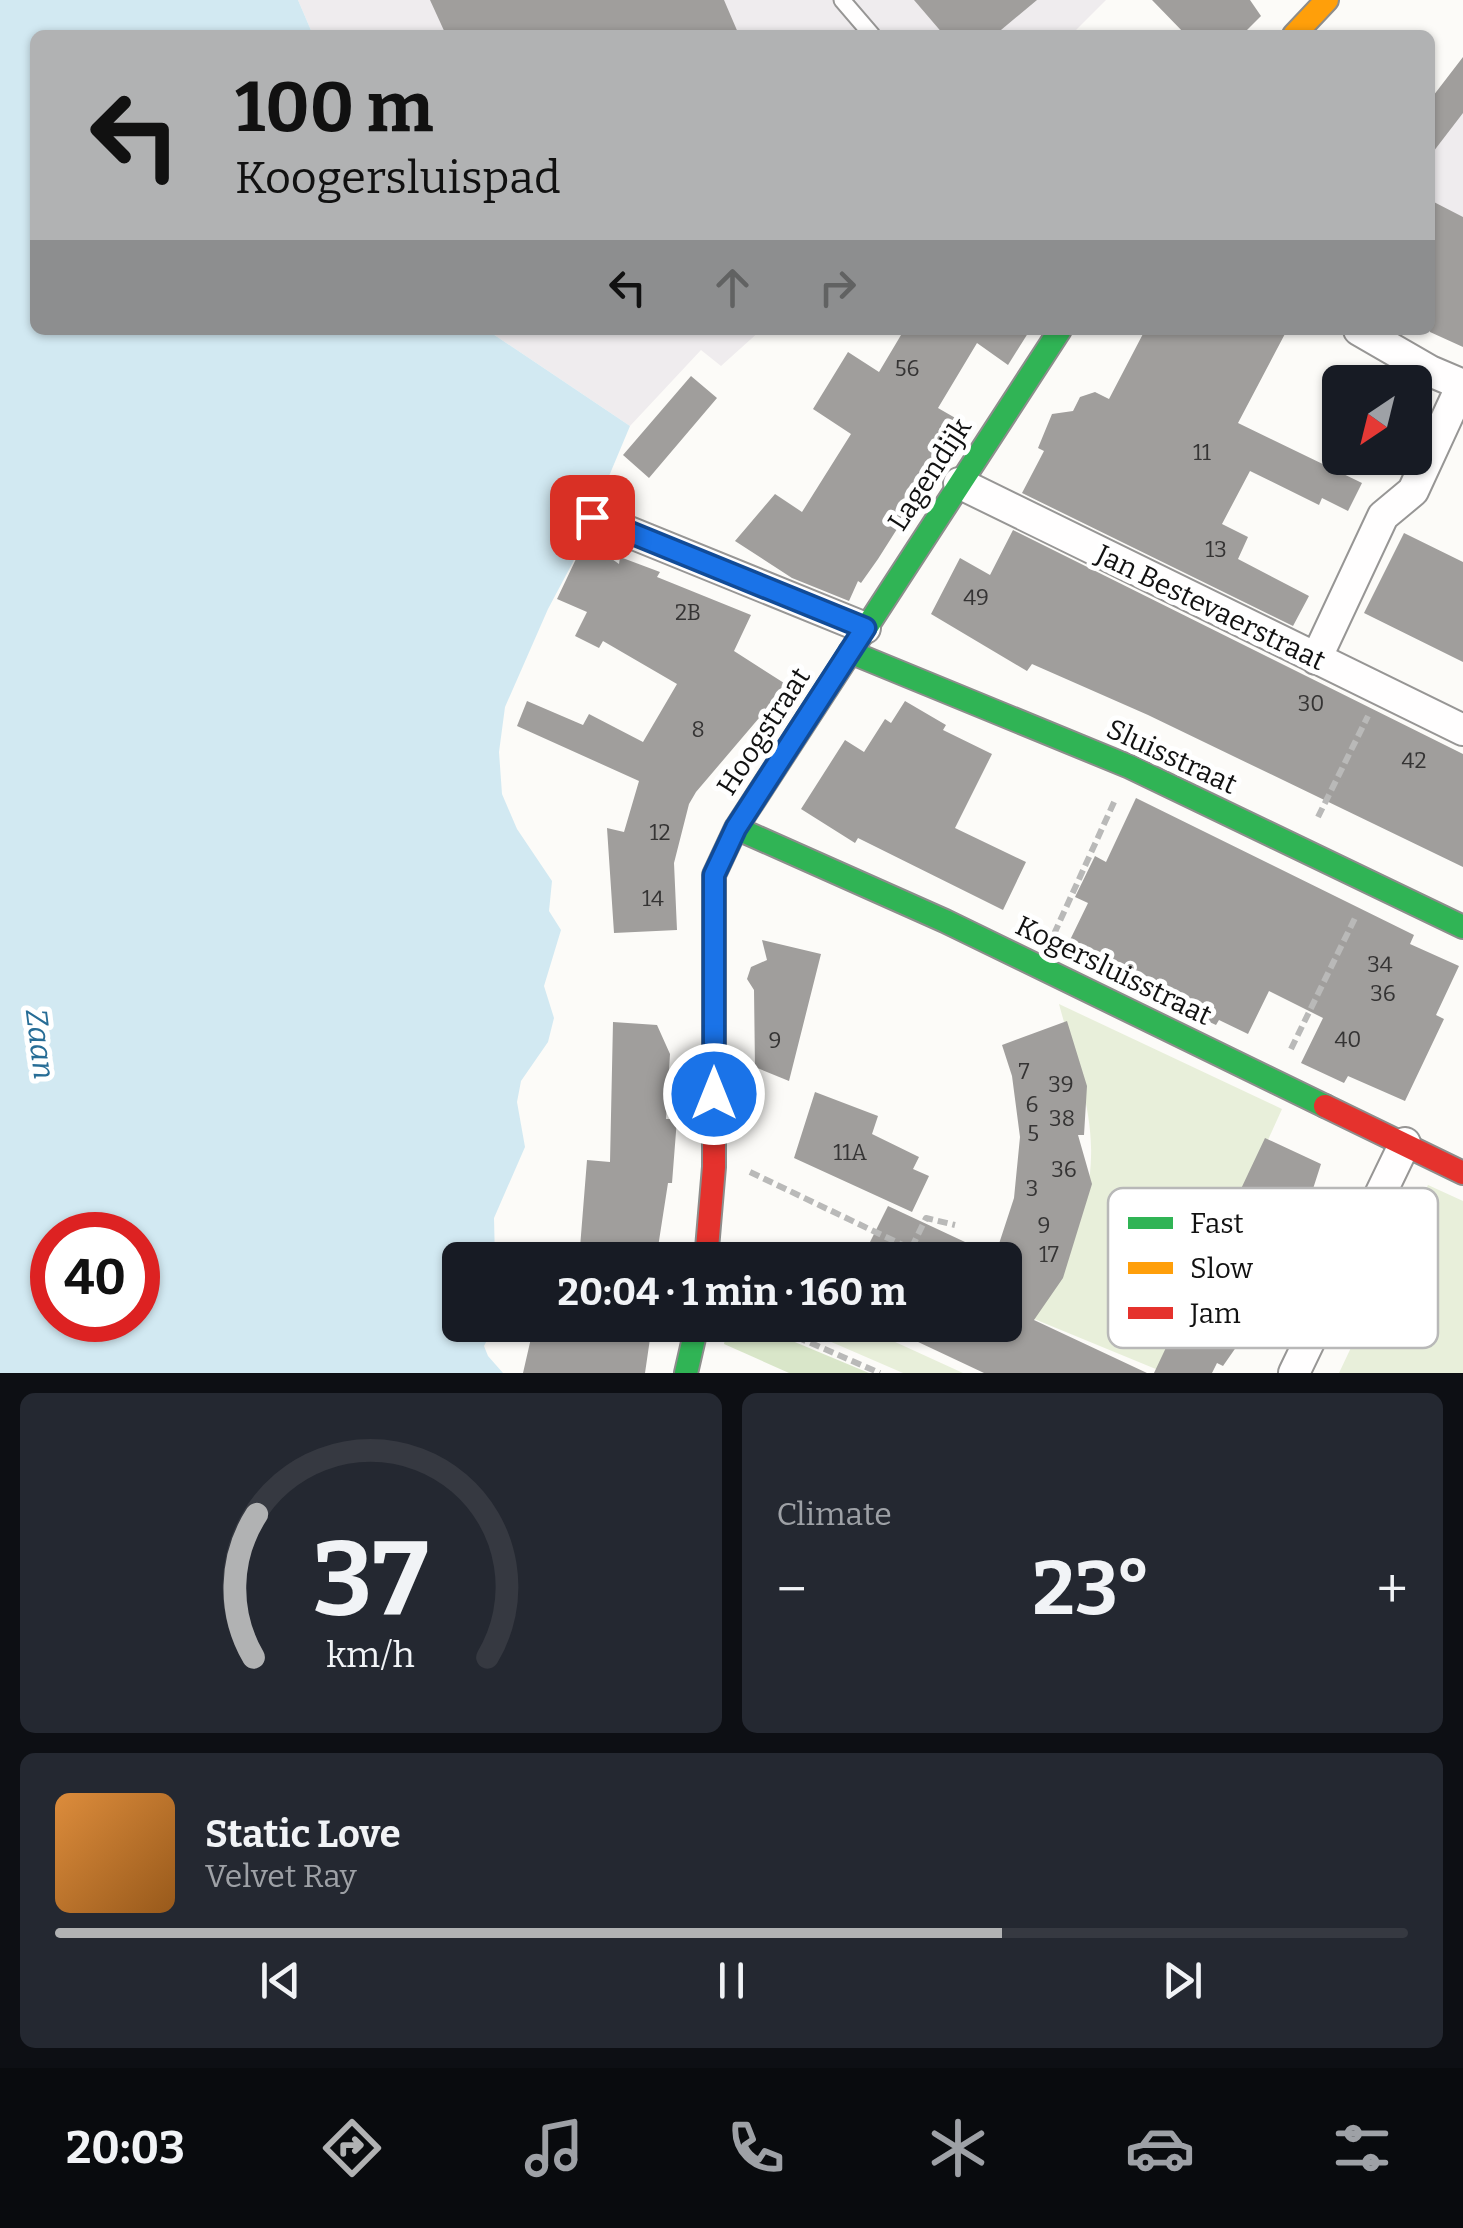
<!DOCTYPE html>
<html lang="en">
<head>
<meta charset="utf-8">
<style>
  body { margin:0; font-family:Bitter,serif; background:#242831; color:#f1f3f6; height:100vh; display:flex; flex-direction:column; font-size:38px; white-space:nowrap }
  * { box-sizing:border-box; margin:0 }
  p { font-size:32px; color:#9ea1a6 }
  .icon { flex:none; width:55px; height:55px; fill:none; stroke:currentColor; stroke-width:2; stroke-linecap:round; stroke-linejoin:round }
  .map { position:relative; height:1373px; overflow:hidden }
  .drawer { display:flex; flex-direction:column; gap:20px; padding:20px; background:#0d0f14; flex:1 }
  .drawer>* { flex:none }
  .banner { position:absolute; left:30px; top:30px; width:1405px; height:305px; border-radius:15px; box-shadow:0 2px 8px #0004; background:#b1b2b3; color:#111; overflow:hidden }
  .needle { width:65px; rotate:215deg }
  .buttons { position:absolute; left:1322px; top:365px; display:grid; gap:20px }
  .buttons a { display:grid; place-items:center; width:110px; height:110px; border-radius:15px; background:#171b24; box-shadow:0 2px 8px #0004; font-size:50px }
  .speed { position:absolute; left:30px; top:1212px; display:flex; gap:20px; font-size:50px; font-weight:700; text-align:center }
  .speed>* { display:grid; place-content:center; width:130px; height:130px; border-radius:50%; background:#171b24; box-shadow:0 2px 8px #0004; line-height:1 }
  .speed .limit { border:15px solid #d22; background:#fff; color:#111 }
  .pin { position:absolute; display:grid; place-items:center; width:85px; height:85px; color:#fff; margin:-42px; border-radius:20px; box-shadow:0 5px 15px #0006 }
  .me { position:absolute; width:110px; margin:-55px; rotate:0deg; stroke-linejoin:round; filter:drop-shadow(0 0 8px #0008) }
  .turn { display:flex; align-items:center; gap:35px; height:210px; padding:0 40px; font-size:45px }
  .turn .icon { width:130px; height:130px; stroke-width:2.5 }
  .turn b { display:block; font-size:70px; line-height:85px }
  .lanes { display:flex; align-items:center; height:95px; padding:0 40px; background:#0003; justify-content:center; gap:50px; direction:ltr }
  .lanes .off { opacity:.35 }
  .big { font-size:75px; font-weight:700; line-height:1.1 }
  .drawer .tile { flex:1; display:flex; flex-direction:column; justify-content:center; gap:15px; min-width:0; padding:0 35px; border-radius:15px; background:#242831 }
  .drawer .dial { align-items:center; gap:0 }
  .dial svg { height:260px; overflow:visible; fill:none; stroke:#363941; stroke-width:7; stroke-linecap:round; text-anchor:middle }
  .dial text { fill:#f1f3f6; stroke:none }
  .song { display:flex; align-items:center; gap:30px }
  .cover { width:120px; height:120px; border-radius:15px; background:linear-gradient(135deg,hsl(30 70% 55%),hsl(30 70% 35%)) }
  .played { height:10px; border-radius:5px; background:linear-gradient(90deg,#b1b2b3 70%,#363941 70%) }
  .keys { display:flex; justify-content:space-around; direction:ltr }
  .heat { display:flex; justify-content:space-between; align-items:center; font-size:55px; direction:ltr }
  .drawer .tiles { flex:1; display:grid; gap:20px; grid-template-columns:1fr 1fr }
  .tile:last-child { grid-column:span 2 }
  .trip { position:absolute; left:442px; top:1242px; width:580px; height:100px; border-radius:15px; background:#171b24; box-shadow:0 2px 8px #0004; font-weight:700; line-height:100px; text-align:center }
  .menu { display:flex; height:160px; justify-content:space-around; align-items:center; background:#090b0e; color:#9ea1a6 }
  .menu .icon { width:70px; height:70px }
  .menu .active { color:#b1b2b3 }
  .menu b { font-size:45px; color:#f1f3f6 }
  .map>svg:first-child { display:block }
</style>
</head>
<body>
<div class="map">
<svg width="1463" height="1373" viewBox="0 0 1463 1373">
  <rect width="100%" height="100%" fill="#fcfbf8"/>
  <path fill="#efecee" d="M 298,0 L 1106,0 L 1071,35 L 313,35 Z
    M 1463,112 L 1463,225 L 1430,206 L 1430,154 Z
    M 487,330 L 761,330 L 721,366 L 701,350 L 630,426 Z"/>
  <path fill="#e8efda" d="M 1059,1004 L 1282,1109 L 1163,1372 L 1005,1307 L 1056,1285 C 1073,1244 1090,1203 1091,1157 C 1093,1107 1072,1053 1059,1004 Z
    M 1428,1185 L 1463,1201 L 1463,1373 L 1339,1373 Z
    M 792,1325 L 858,1325 L 963,1373 L 903,1373 Z"/>
  <path fill="#d9e6c9" d="M 728,1325 L 754,1325 L 869,1373 L 789,1373 L 724,1344 Z"/>
  <path fill="#d2e9f2" fill-rule="evenodd" d="M 0,0 L 298,0 L 313,35 L 35,35 L 35,330 L 487,330 L 630,426 L 573,562 L 548,609 L 505,707 L 499,752 L 502,794 L 517,829 L 552,881 L 549,911 L 561,930 L 544,986 L 554,1018 L 548,1042 L 521,1081 L 517,1102 L 525,1147 L 494,1218 L 495,1260 L 460,1260 L 460,1325 L 495,1325 L 484,1346 L 488,1356 L 503,1373 L 0,1373 ZM 52,1235 L 138,1235 L 138,1320 L 52,1320 Z"/>
  <path fill="#a09e9c" d="M 430,0 L 724,0 L 739,35 L 446,35 Z
    M 914,0 L 1037,0 L 995,35 L 944,35 Z
    M 1152,0 L 1250,0 L 1261,16 L 1242,35 L 1186,35 Z
    M 1463,57 L 1463,113 L 1430,156 L 1430,100 Z
    M 1430,200 L 1463,217 L 1463,347 L 1430,332 Z
    M 904,330 L 1030,330 L 1008,365 L 977,343 L 938,408 L 964,423 L 902,516 L 904,518 L 878,559 L 861,583 L 858,581 L 849,601 L 792,578 L 735,541 L 775,494 L 802,512 L 851,434 L 813,409 L 848,352 L 879,372 Z
    M 1145,330 L 1287,330 L 1238,423 L 1362,483 L 1348,511 L 1322,498 L 1319,505 L 1250,471 L 1222,524 L 1248,537 L 1238,559 L 1309,596 L 1293,626 L 1022,493 L 1044,451 L 1038,448 L 1052,414 L 1073,411 L 1080,397 L 1095,392 L 1109,399 Z
    M 691,376 L 717,398 L 649,478 L 623,455 Z
    M 1013,530 L 1463,754 L 1463,867 L 1148,715 L 1032,664 L 1027,671 L 931,614 L 960,558 L 990,575 Z
    M 1404,533 L 1463,562 L 1463,662 L 1364,613 Z
    M 585,540 L 619,564 L 620,557 L 660,572 L 657,577 L 751,615 L 734,651 L 795,690 L 766,723 L 759,718 L 696,792 L 689,804 L 674,863 L 677,930 L 614,933 L 607,828 L 624,832 L 639,781 L 517,726 L 527,701 L 583,725 L 589,714 L 643,742 L 677,684 L 603,641 L 599,648 L 575,636 L 587,612 L 557,599 Z
    M 905,701 L 946,725 L 943,730 L 992,754 L 955,828 L 1026,862 L 1003,910 L 858,838 L 855,843 L 801,809 L 845,740 L 864,752 L 885,719 L 891,723 Z
    M 1136,798 L 1414,935 L 1410,944 L 1459,966 L 1436,1015 L 1444,1019 L 1405,1101 L 1348,1076 L 1344,1083 L 1301,1063 L 1323,1018 L 1269,991 L 1248,1034 L 1219,1020 L 1216,1025 L 1190,1013 L 1193,1007 L 1096,961 L 1099,955 L 1070,940 L 1088,903 L 1075,897 L 1095,856 L 1106,862 Z
    M 762,940 L 821,954 L 789,1081 L 755,1067 L 754,990 L 747,979 L 751,967 L 767,960 Z
    M 1067,1021 L 1087,1086 L 1084,1135 L 1078,1135 L 1092,1184 L 1063,1278 L 1034,1320 L 1147,1373 L 984,1373 L 882,1325 L 1005,1325 L 1005,1260 L 861,1260 L 888,1206 L 995,1256 L 1014,1198 L 1020,1137 L 1012,1076 L 1002,1045 Z
    M 613,1022 L 657,1025 L 670,1054 L 666,1119 L 677,1119 L 672,1183 L 668,1183 L 656,1260 L 579,1260 L 587,1160 L 610,1162 Z
    M 815,1092 L 878,1116 L 872,1134 L 919,1157 L 913,1169 L 929,1176 L 912,1212 L 794,1158 Z
    M 1265,1138 L 1321,1164 L 1302,1223 L 1272,1264 L 1277,1267 L 1256,1298 L 1262,1300 L 1240,1331 L 1246,1333 L 1223,1366 L 1217,1363 L 1212,1373 L 1154,1373 Z
    M 534,1325 L 652,1325 L 645,1373 L 523,1373 Z"/>
  <g fill="none" stroke-linecap="round" stroke-linejoin="round">
    <defs>
      <path id="lane" d="M 842,0 L 872,35"/>
      <path id="street" d="M 1359,330 L 1430,371 L 1463,385
        M 959,483 L 1463,730
        M 592,517 L 865,628
        M 1316,659 L 1383,516 L 1413,491 L 1462,385
        M 1294,1373 L 1405,1143"/>
      <path id="fast" d="M 850,652 L 1130,767 L 1463,927
        M 736,828 L 945,921 L 1325,1106
        M 714,977 L 714,875 L 736,828 L 1060,330
        M 686,1373 L 697,1325"/>
      <path id="slow" d="M 1294,35 L 1327,0"/>
      <path id="jam" d="M 1325,1106 L 1463,1173
        M 706,1260 L 714,1167 L 714,977"/>
    </defs>
    <use href="#lane" stroke="#979695" stroke-width="19"/>
    <use href="#street" stroke="#979695" stroke-width="34"/>
    <use href="#fast" stroke="#8d8d8c" stroke-width="26"/>
    <use href="#slow" stroke="#8d8d8c" stroke-width="26"/>
    <use href="#jam" stroke="#8d8d8c" stroke-width="26"/>
    <path stroke="#b9b9b8" stroke-width="6" stroke-dasharray="10 5" stroke-linecap="butt" d="M 1318,817 L 1368,716
      M 1054,934 L 1115,800
      M 1291,1049 L 1356,916
      M 750,1172 L 911,1249 L 926,1218 L 955,1225
      M 769,1325 L 880,1373"/>
    <use href="#lane" stroke="#fffefe" stroke-width="15"/>
    <use href="#street" stroke="#fffefe" stroke-width="30"/>
    <use href="#fast" stroke="#30b455" stroke-width="22"/>
    <use href="#slow" stroke="#ff9f0a" stroke-width="22"/>
    <use href="#jam" stroke="#e5322d" stroke-width="22"/>
  </g>
  <g fill="none" stroke-linecap="round" stroke-linejoin="round">
    <defs>
      <path id="route" d="M 592,517 L 865,628 L 736,828 L 714,875 L 714,1094"/>
    </defs>
    <use href="#route" stroke="#114b97" stroke-width="25"/>
    <use href="#route" stroke="#1a73e8" stroke-width="18"/>
  </g>
  <g text-anchor="middle" stroke-width="10" stroke-linejoin="round" paint-order="stroke">
    <g font-size="22" fill="#353434">
      <text x="907" y="376">56</text>
      <text x="1202" y="460">11</text>
      <text x="1216" y="557">13</text>
      <text x="976" y="605">49</text>
      <text x="688" y="620">2B</text>
      <text x="1311" y="711">30</text>
      <text x="698" y="737">8</text>
      <text x="1414" y="768">42</text>
      <text x="660" y="840">12</text>
      <text x="653" y="906">14</text>
      <text x="1380" y="972">34</text>
      <text x="1383" y="1001">36</text>
      <text x="1348" y="1047">40</text>
      <text x="775" y="1048">9</text>
      <text x="1024" y="1079">7</text>
      <text x="1061" y="1092">39</text>
      <text x="1032" y="1112">6</text>
      <text x="1062" y="1126">38</text>
      <text x="1033" y="1141">5</text>
      <text x="850" y="1160">11A</text>
      <text x="1064" y="1177">36</text>
      <text x="1032" y="1196">3</text>
      <text x="1044" y="1233">9</text>
      <text x="1049" y="1262">17</text>
    </g>
    <g font-size="28" fill="#111" stroke="#fff">
      <text transform="translate(929 474) rotate(-57)" y="10">Lagendijk</text>
      <text transform="translate(1211 607) rotate(26)" y="10">Jan Bestevaerstraat</text>
      <text transform="translate(763 731) rotate(-57)" y="10">Hoogstraat</text>
      <text transform="translate(1172 756) rotate(25)" y="10">Sluisstraat</text>
      <text transform="translate(1114 970) rotate(26)" y="10">Kogersluisstraat</text>
    </g>
    <g font-size="30" font-style="italic" fill="#276d96" stroke="#fff">
      <text transform="translate(40 1044) rotate(83)" y="10">Zaan</text>
    </g>
  </g>
  <rect x="1108" y="1188" width="330" height="160" rx="15" fill="#fff" stroke="#b8b8b8" stroke-width="2.5"/>
  <rect x="1128" y="1217" width="45" height="12" fill="#30b455"/>
  <rect x="1128" y="1262" width="45" height="12" fill="#ff9f0a"/>
  <rect x="1128" y="1307" width="45" height="12" fill="#e5322d"/>
  <g font-size="28" fill="#111">
    <text x="1190" y="1233">Fast</text>
    <text x="1190" y="1278">Slow</text>
    <text x="1190" y="1323">Jam</text>
  </g>
</svg>
<div class="buttons">
<a><svg class="needle" viewBox="-14 -14 28 28"><path d="M0-13l5 13h-10z" fill="#e53935"/><path d="M0 13l5-13h-10z" fill="#9ea1a6"/></svg></a>
</div>
<div class="speed"><div class="limit">40</div></div>
<div class="pin" style="left:592px;top:517px;background:#d93025"><svg class="icon" aria-label="arrive" viewBox="0 0 24 24"><path d="M6 21V4h12l-3 4 3 4H6"/></svg></div>
<svg class="me" style="left:714px;top:1094px" viewBox="-20 -20 40 40"><circle r="17" fill="#1a73e8" stroke="#fff" stroke-width="3"/><path d="M0-11L8 9 0 5-8 9z" fill="#fff"/></svg>
<div class="trip">20:04 · 1 min · 160 m</div>
<div class="banner">
<div class="turn"><svg class="icon" aria-label="left" viewBox="0 0 24 24"><path d="M17 20v-9H6M10 6l-5 5 5 5"/></svg><div><b>100 m</b>Koogersluispad</div></div>
<div class="lanes"><svg class="icon" aria-label="left" viewBox="0 0 24 24"><path d="M17 20v-9H6M10 6l-5 5 5 5"/></svg><svg class="icon off" aria-label="ahead" viewBox="0 0 24 24"><path d="M12 20V5M6 11l6-6 6 6"/></svg><svg class="icon off" aria-label="right" viewBox="0 0 24 24"><path d="M7 20v-9h11M14 6l5 5-5 5"/></svg></div>
</div>
</div>
<section class="drawer">
<div class="tiles">
<div class="tile dial"><svg viewBox="0 0 100 80">
<path d="M14 69A42 42 0 1 1 86 69"/>
<path d="M14 69A42 42 0 0 1 15 25" stroke="#b1b2b3"/>
<text x="50" y="56" font-size="32" font-weight="700">37</text>
<text x="50" y="72" font-size="11">km/h</text>
</svg></div>
<div class="tile"><p>Climate</p>
<div class="heat"><a>−</a><b class="big">23°</b><a>+</a></div>
</div>
<div class="tile">
<div class="song"><i class="cover"></i><div><b>Static Love</b><p>Velvet Ray</p></div></div>
<div class="played"></div>
<div class="keys"><svg class="icon" aria-label="previous" viewBox="0 0 24 24"><path d="M18 5L8 12l10 7zM5 5v14"/></svg><svg class="icon" aria-label="pause" viewBox="0 0 24 24"><path d="M8 5v14M16 5v14"/></svg><svg class="icon" aria-label="next" viewBox="0 0 24 24"><path d="M6 5l10 7-10 7zM19 5v14"/></svg></div>
</div>
</div>
</section>
<nav class="menu">
<b>20:03</b>
<svg class="icon active" aria-label="directions" viewBox="0 0 24 24"><path d="M12 3l9 9-9 9-9-9zM9 14v-3h6M13 9l2 2-2 2"/></svg>
<svg class="icon" aria-label="music" viewBox="0 0 24 24"><path d="M9 18V5l10-2v13"/><circle cx="6" cy="18" r="3"/><circle cx="16" cy="16" r="3"/></svg>
<svg class="icon" aria-label="phone" viewBox="0 0 24 24"><path d="M5 4h4l2 5-3 2q2 4 5 5l2-3 5 2v4C11 20 4 13 5 4z"/></svg>
<svg class="icon" aria-label="climate" viewBox="0 0 24 24"><path d="M12 3v18M4 7l16 10M4 17L20 7"/></svg>
<svg class="icon" aria-label="car" viewBox="0 0 24 24"><path d="M5 17H2v-5l4-1 3-4h7l3 4 3 1v5h-3M9 17h6M6 11h13"/><circle cx="7" cy="17" r="2"/><circle cx="17" cy="17" r="2"/></svg>
<svg class="icon" aria-label="filters" viewBox="0 0 24 24"><path d="M4 7h16M4 17h16"/><circle cx="9" cy="7" r="2"/><circle cx="15" cy="17" r="2"/></svg>
</nav>
</body>
</html>
